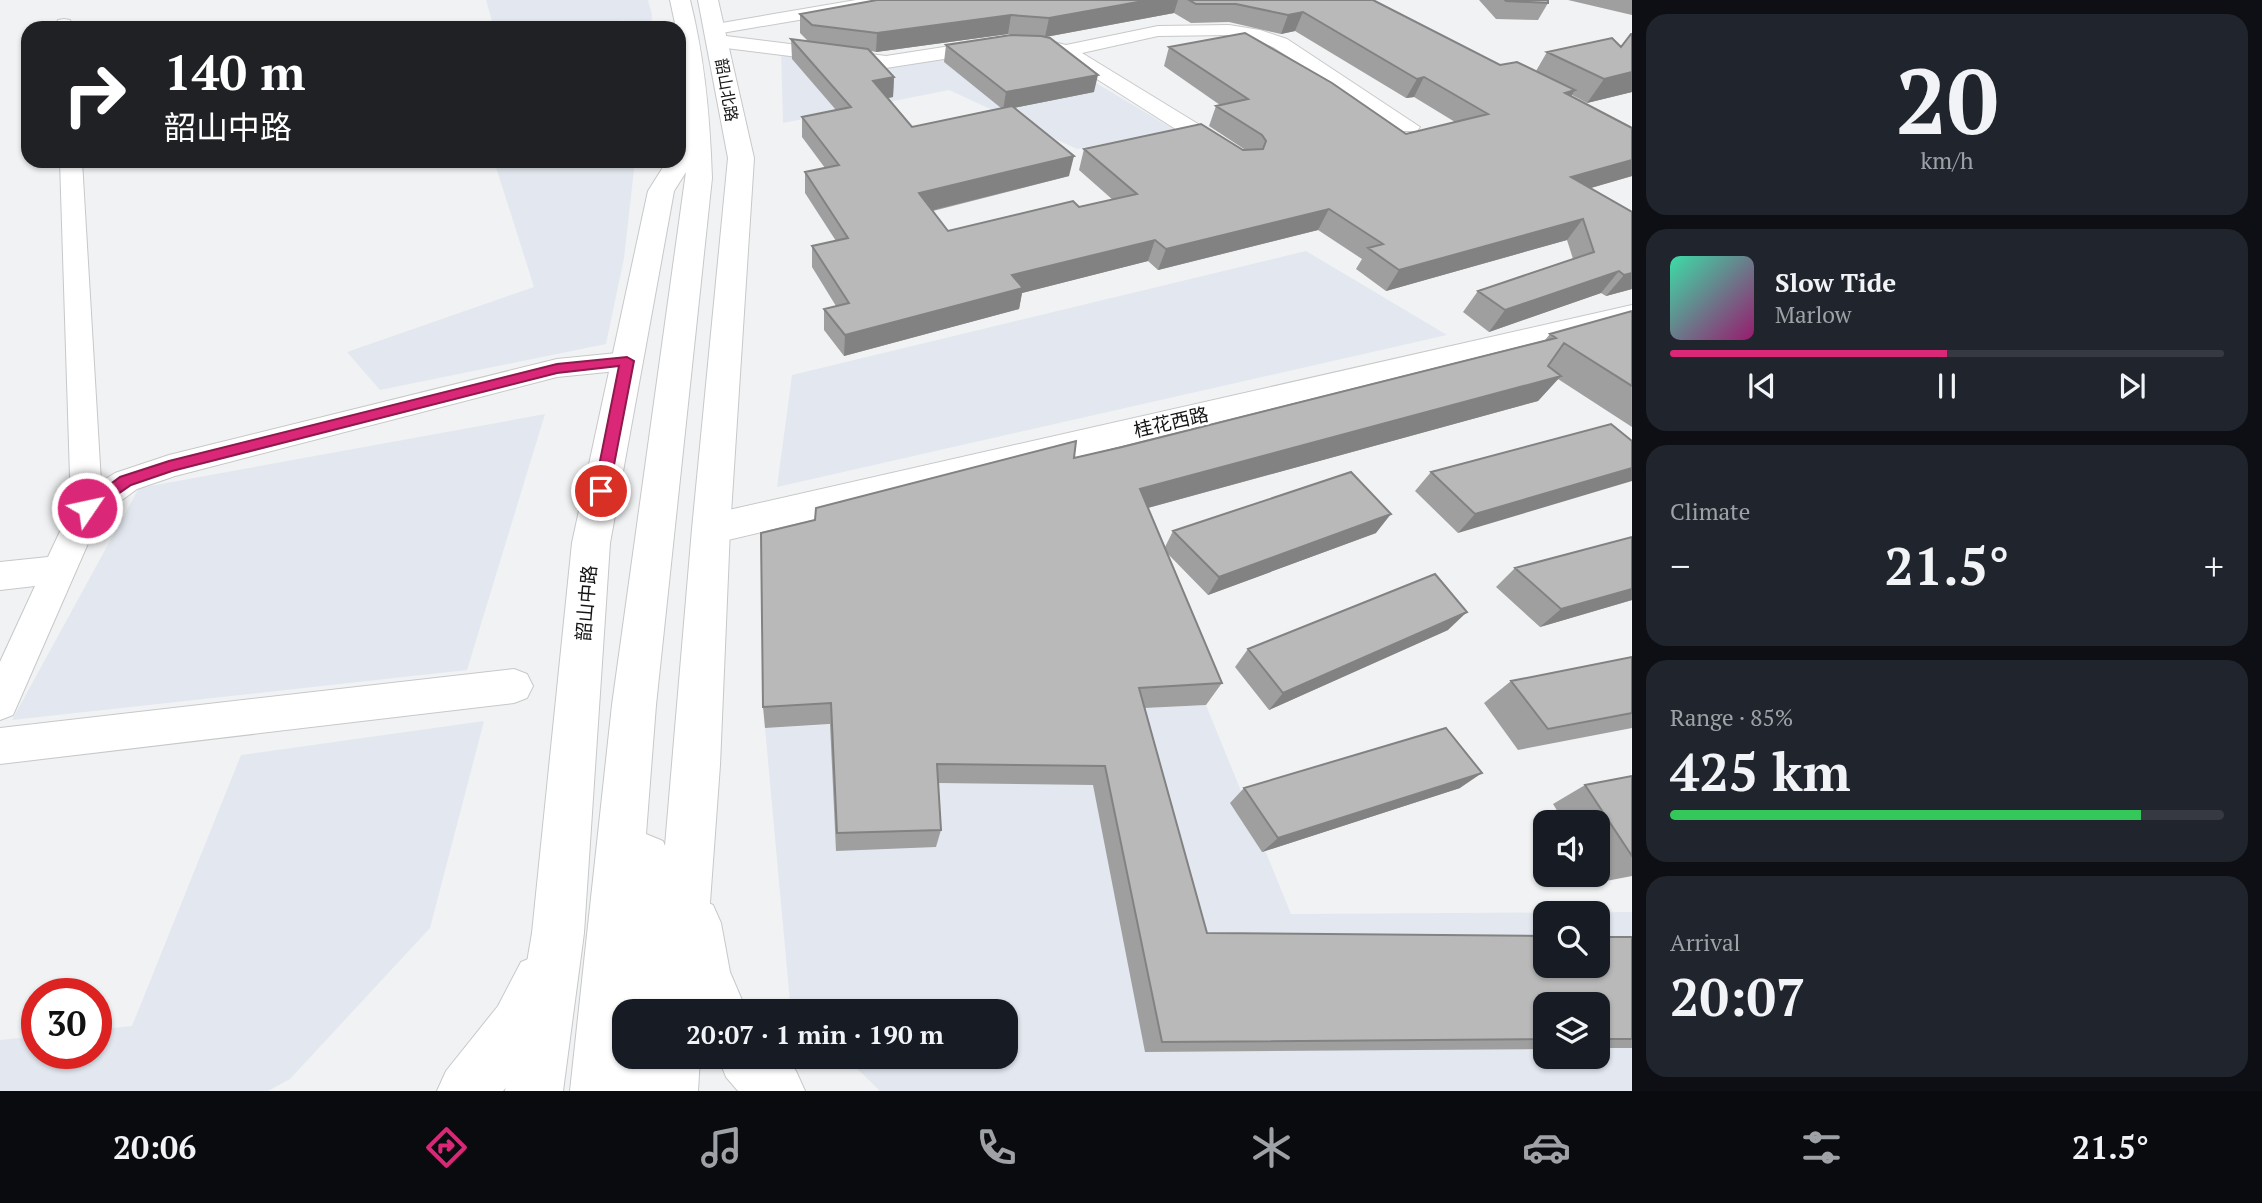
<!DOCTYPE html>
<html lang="en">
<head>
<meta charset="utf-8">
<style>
  body { margin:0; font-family:"PT Serif","Noto Sans SC",serif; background:#20242c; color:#f1f3f6; height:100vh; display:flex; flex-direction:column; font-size:26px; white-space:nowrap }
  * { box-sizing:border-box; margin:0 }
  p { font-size:23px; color:#9ea1a6 }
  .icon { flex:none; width:38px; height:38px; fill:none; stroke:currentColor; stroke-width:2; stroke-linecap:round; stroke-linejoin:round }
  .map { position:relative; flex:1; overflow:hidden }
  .side { display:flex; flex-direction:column; gap:14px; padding:14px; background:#0d0f14; width:630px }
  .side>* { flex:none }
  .hud { position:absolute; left:21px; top:21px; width:665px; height:147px; border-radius:21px; box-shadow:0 2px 5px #0004; background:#202124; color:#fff; overflow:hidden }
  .buttons { position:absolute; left:1533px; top:810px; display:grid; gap:14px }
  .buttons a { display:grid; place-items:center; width:77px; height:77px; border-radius:14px; background:#171b24; box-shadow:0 2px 5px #0004; font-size:35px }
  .speed { position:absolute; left:21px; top:978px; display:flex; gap:14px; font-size:35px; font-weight:700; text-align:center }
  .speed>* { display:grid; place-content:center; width:91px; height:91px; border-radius:50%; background:#171b24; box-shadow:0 2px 5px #0004; line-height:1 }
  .speed .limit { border:10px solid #d22; background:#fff; color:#111 }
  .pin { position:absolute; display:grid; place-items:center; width:60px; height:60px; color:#fff; margin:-30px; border:4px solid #fff; border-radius:50%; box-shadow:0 2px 7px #0007 }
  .me { position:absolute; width:77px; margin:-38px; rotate:56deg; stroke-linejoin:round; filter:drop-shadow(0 0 5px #0008) }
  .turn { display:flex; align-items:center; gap:24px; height:147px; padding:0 28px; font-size:32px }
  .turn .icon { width:91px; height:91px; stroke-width:2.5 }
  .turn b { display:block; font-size:49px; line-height:60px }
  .big { font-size:52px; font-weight:700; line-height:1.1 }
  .side .widget { flex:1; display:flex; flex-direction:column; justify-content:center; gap:10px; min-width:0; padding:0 24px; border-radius:21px; background:#20242c }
  .side .dial { align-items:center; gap:0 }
  .dial b { font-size:91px; line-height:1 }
  .song { display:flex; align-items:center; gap:21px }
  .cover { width:84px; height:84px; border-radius:10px; background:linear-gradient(135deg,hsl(160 70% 55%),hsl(320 70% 35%)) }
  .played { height:7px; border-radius:4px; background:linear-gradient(90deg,#db2777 50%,#363941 50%) }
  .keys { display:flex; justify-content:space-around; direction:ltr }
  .heat { display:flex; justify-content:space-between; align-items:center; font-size:38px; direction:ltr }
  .charge { height:10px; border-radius:5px; background:linear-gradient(90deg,#34c759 85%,#363941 0) }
  .trip { position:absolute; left:612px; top:999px; width:406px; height:70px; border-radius:21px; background:#171b24; box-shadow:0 2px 5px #0004; font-weight:700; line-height:70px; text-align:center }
  .menu { display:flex; height:112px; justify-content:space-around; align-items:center; background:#090b0e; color:#9ea1a6 }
  .menu .icon { width:49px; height:49px }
  .menu .selected { color:#db2777 }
  .menu b { font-size:32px; color:#f1f3f6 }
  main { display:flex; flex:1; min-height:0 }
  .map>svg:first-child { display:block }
</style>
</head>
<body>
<main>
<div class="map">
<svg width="1632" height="1091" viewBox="0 0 1632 1091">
  <rect width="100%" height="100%" fill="#f1f2f3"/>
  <path fill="#e3e8f0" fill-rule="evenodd" d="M 486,0 L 648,0 L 652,15 L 651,28 L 593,28 L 626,20 L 580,28 L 494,28 Z
    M 1039,49 L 1175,130 L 1077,149 L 949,90 L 783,123 L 781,50 L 886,62 Z
    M 494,161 L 635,161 L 624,258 L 606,344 L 380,390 L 347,352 L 534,287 Z
    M 1306,251 L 1447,335 L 777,487 L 792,375 Z
    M 545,414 L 467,670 L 12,720 L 139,488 Z
    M 1206,705 L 1291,914 L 1632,912 L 1632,1091 L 880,1091 L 845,1057 L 1006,1057 L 1006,1012 L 799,1012 L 790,1002 L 765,728 ZM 1545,914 L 1598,914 L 1598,966 L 1545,966 ZM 1545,1004 L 1598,1004 L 1598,1057 L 1545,1057 Z
    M 484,721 L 430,928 L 290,1079 L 268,1091 L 0,1091 L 0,1040 L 37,1036 L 37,1054 L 96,1054 L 96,1030 L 132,1026 L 241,755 Z"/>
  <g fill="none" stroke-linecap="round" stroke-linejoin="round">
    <defs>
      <path id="street" d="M 856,0 L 896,0 L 887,5 L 716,34 L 707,29 L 716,24 Z
        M 64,19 L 70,20 L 73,28 L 55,28 L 58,20 Z
        M 1229,25 L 1260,30 L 1287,39 L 1420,127 L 1417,131 L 1403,131 L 1273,47 L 1251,39 L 1229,35 L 1158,36 L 1082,53 L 1234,146 L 1237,151 L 1234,156 L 1218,156 L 1059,55 L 1038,50 L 1008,49 L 886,68 L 718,47 L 709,41 L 718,35 L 886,56 L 1008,37 L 1038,38 L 1066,45 L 1158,26 Z
        M 60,161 L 82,161 L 101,482 L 115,473 L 169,455 L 557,359 L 627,352 L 637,355 L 641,361 L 637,367 L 627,370 L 557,377 L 175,476 L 137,489 L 100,516 L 13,715 L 0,720 L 0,662 L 35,586 L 0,590 L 0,562 L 48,557 L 71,508 Z
        M 514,669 L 527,674 L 533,686 L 527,698 L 514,703 L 0,764 L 0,728 Z"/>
      <path id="secondary" d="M 1632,305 L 1632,325 L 711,544 L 698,539 L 692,529 L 698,519 L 711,514 Z
        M 695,897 L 713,905 L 721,923 L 730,972 L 747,1012 L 693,1012 C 680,978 663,939 677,905 Z
        M 540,954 L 559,962 L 567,981 C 550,1021 531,1057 503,1091 L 437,1091 L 446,1071 L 498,1006 L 521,962 Z
        M 718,1057 L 784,1057 L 796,1071 L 805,1091 L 738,1091 L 726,1077 Z"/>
      <path id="primary" d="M 670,0 L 690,0 C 705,59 710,118 712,178 L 656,705 L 646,834 L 663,841 L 665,846 L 692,529 L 728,158 L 698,0 L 718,0 L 754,158 L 730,529 L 720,765 L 702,1012 L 625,1012 L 625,1057 L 700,1057 L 698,1091 L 570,1091 L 612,705 L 686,172 L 674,191 L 610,543 L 584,933 L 563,1091 L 505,1091 L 532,933 L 572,543 L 648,191 L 667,161 L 679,161 L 679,143 L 686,132 L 679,28 L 676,28 Z"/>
    </defs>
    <use href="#street" stroke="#c7c8c9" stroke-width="2"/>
    <use href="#secondary" stroke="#c7c8c9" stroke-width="2"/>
    <use href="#primary" stroke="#c7c8c9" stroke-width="2"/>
    <use href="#street" fill="#fff" fill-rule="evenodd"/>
    <use href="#secondary" fill="#fff" fill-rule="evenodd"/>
    <use href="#primary" fill="#fff" fill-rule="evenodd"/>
  </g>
  <path fill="#9f9fa0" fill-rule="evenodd" d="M 877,0 L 1373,0 L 1500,65 L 1536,71 L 1547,52 L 1621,47 L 1632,34 L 1632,92 L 1587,103 L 1572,95 L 1571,96 L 1632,128 L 1632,176 L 1591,188 L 1632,212 L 1632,289 L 1606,296 L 1601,293 L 1489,332 L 1463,312 L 1478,291 L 1573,259 L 1567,240 L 1386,291 L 1356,269 L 1362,259 L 1318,230 L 1158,270 L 1148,261 L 1022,293 L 1019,309 L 844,356 L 824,330 L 824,309 L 836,306 L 812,267 L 812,246 L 836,241 L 805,193 L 805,172 L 825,168 L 802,137 L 802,117 L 836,110 L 792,59 L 791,39 L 809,42 L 800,33 L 800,14 ZM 1174,13 L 1191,23 L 1229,22 L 1281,34 L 1295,31 L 1406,98 L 1414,97 L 1455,122 L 1406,134 L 1169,47 L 1164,66 L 1220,105 L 1216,106 L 1209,126 L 1244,149 L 1084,149 L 1079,170 L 1113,200 L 1079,207 L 948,231 L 933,211 L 1069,176 L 1014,108 L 1094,92 L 1046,37 ZM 1008,34 L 1016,35 L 946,45 L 944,62 L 1001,108 L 912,127 L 888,98 L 893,97 L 894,77 L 871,51 L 876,52 Z
    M 1479,0 L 1548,0 L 1548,3 L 1538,20 L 1496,19 Z
    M 1568,0 L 1632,0 L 1632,15 Z
    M 1632,311 L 1632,427 L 1558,379 L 1538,401 L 1148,508 L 1165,547 L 1173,531 L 1376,533 L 1208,595 L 1167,553 L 1222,683 L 1206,705 L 1145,708 L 1207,933 L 1632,937 L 1632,1048 L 1598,1048 L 1598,1004 L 1545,1004 L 1545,1049 L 1145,1052 L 1093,785 L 938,783 L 941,830 L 936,847 L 836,851 L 830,724 L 765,728 L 763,707 L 1074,458 L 1545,340 L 1550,334 Z
    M 1611,424 L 1458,533 L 1415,491 L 1431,472 Z
    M 1515,568 L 1632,600 L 1540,627 L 1496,587 Z
    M 1448,630 L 1269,710 L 1235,667 L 1248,649 Z
    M 1632,657 L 1632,728 L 1518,750 L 1484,703 L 1511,681 Z
    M 1632,776 L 1632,876 L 1601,882 L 1597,875 L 1598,822 L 1564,822 L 1553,804 L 1585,785 Z
    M 1244,788 L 1460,788 L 1262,852 L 1230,803 Z"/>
  <path fill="#828282" d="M 1149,0 L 1178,0 L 1174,13 L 1045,37 L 1049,18 Z
    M 1303,12 L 1295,31 L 1281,34 L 1288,15 Z
    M 1011,15 L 1008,34 L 876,52 L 877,33 Z
    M 1632,72 L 1632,92 L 1587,103 L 1604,79 Z
    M 1098,75 L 1094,92 L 1003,110 L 1006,92 Z
    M 894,77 L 893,97 L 872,101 L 873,81 Z
    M 1424,77 L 1414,97 L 1406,98 L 1417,79 Z
    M 1575,90 L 1562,110 L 1565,93 Z
    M 1074,156 L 1069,176 L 917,214 L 919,193 Z
    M 1632,160 L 1632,176 L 1556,198 L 1571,177 Z
    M 1329,209 L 1318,230 L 1158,270 L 1166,249 Z
    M 1583,219 L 1567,240 L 1386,291 L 1399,270 Z
    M 1155,240 L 1148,261 L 1022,293 L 1019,309 L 844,356 L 845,335 L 1012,275 Z
    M 1619,271 L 1601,293 L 1489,332 L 1505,310 Z
    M 1632,273 L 1632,289 L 1606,296 L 1624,275 Z
    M 1561,376 L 1538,401 L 1129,513 L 1140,489 Z
    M 1632,468 L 1632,481 L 1458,533 L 1475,514 Z
    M 1391,514 L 1376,533 L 1208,595 L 1219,577 Z
    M 1632,589 L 1632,600 L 1540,627 L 1561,609 Z
    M 1467,612 L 1448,630 L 1269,710 L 1283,693 Z
    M 1482,773 L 1460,788 L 1262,852 L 1278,838 Z"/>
  <path fill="#b9b9ba" stroke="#828282" stroke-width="2" d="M 877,0 L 1149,0 L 1049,18 L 1011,15 L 877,33 L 812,25 L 800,14 Z
    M 1189,0 L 1373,0 L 1500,65 L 1517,62 L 1575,90 L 1565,93 L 1632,128 L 1632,160 L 1571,177 L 1632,212 L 1632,273 L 1624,275 L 1619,271 L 1505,310 L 1478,291 L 1594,252 L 1583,219 L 1399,270 L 1368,248 L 1383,244 L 1329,209 L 1166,249 L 1155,240 L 1012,275 L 1023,288 L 845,335 L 824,309 L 849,303 L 812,246 L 848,238 L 805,172 L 839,165 L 802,117 L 851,107 L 791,39 L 868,49 L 894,77 L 873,81 L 912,127 L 1012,106 L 1074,156 L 919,193 L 948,231 L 1073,201 L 1079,207 L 1137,194 L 1084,149 L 1201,124 L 1243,150 L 1263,149 L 1266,141 L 1262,135 L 1216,106 L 1248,99 L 1169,47 L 1245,33 L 1332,83 L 1406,134 L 1488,114 L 1424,77 L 1417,79 L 1303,12 L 1288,15 L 1236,4 L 1196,4 Z
    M 1505,0 L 1548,0 L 1548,3 L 1506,1 Z
    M 1631,34 L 1632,34 L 1632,72 L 1604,79 L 1547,52 L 1612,38 L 1621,47 Z
    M 1011,35 L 1041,36 L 1050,38 L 1098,75 L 1006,92 L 946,45 Z
    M 1632,311 L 1632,386 L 1564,343 L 1548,366 L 1561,376 L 1140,489 L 1222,683 L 1139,688 L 1207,933 L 1545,936 L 1545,966 L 1598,966 L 1598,937 L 1632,937 L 1632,1039 L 1598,1039 L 1598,1004 L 1545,1004 L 1545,1039 L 1162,1042 L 1105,766 L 937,764 L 941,830 L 837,833 L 831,703 L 763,707 L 761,533 L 815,520 L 816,508 L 1076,441 L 1074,458 L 1122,447 L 1556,338 L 1550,334 Z
    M 1611,424 L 1632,441 L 1632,468 L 1475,514 L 1431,472 Z
    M 1351,472 L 1391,514 L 1219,577 L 1173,531 Z
    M 1632,537 L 1632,589 L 1561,609 L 1515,568 Z
    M 1435,574 L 1467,612 L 1283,693 L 1248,649 Z
    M 1632,657 L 1632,713 L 1548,729 L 1511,681 Z
    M 1446,728 L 1482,773 L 1278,838 L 1244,788 Z
    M 1632,776 L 1632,856 L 1585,785 Z"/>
  <path fill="#db2777" stroke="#8e194d" stroke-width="2" d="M 627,357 L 634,361 L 609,491 L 601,497 L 594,491 L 619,366 L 557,373 L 172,471 L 131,485 L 92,512 L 87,514 L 79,508 L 120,477 L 169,461 L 557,364 Z"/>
  <g text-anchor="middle" stroke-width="5" stroke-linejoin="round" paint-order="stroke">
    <g font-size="16" fill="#141415" stroke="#fff">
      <text transform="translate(727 90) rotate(80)" y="6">韶山北路</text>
    </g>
    <g font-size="19" fill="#141415" stroke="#fff">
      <text transform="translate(1171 422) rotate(-13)" y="7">桂花西路</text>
      <text transform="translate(586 603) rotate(-85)" y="7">韶山中路</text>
    </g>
  </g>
</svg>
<div class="buttons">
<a><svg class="icon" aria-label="sound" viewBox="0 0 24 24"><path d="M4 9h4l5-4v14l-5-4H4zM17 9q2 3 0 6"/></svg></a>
<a><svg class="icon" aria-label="search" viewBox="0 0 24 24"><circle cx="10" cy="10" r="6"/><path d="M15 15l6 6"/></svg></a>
<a><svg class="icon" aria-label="layers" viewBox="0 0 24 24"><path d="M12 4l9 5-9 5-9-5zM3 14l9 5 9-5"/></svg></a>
</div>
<div class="speed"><div class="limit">30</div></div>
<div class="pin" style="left:601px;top:491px;background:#d93025"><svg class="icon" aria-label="arrive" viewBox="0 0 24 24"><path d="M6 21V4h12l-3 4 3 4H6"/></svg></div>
<svg class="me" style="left:87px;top:508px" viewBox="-20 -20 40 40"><circle r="17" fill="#db2777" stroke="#fff" stroke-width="3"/><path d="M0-11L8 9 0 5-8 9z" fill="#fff"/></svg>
<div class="trip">20:07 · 1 min · 190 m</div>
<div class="hud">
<div class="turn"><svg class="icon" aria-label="right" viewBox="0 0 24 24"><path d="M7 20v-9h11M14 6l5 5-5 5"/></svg><div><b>140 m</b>韶山中路</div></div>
</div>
</div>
<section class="side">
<div class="widget dial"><b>20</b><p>km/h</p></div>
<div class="widget">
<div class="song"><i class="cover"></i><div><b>Slow Tide</b><p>Marlow</p></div></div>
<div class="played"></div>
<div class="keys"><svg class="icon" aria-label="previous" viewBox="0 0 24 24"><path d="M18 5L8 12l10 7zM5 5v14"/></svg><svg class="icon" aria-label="pause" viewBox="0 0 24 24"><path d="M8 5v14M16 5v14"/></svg><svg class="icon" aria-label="next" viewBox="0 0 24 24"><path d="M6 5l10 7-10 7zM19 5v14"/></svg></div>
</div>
<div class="widget"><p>Climate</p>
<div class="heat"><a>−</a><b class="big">21.5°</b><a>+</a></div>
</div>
<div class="widget"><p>Range · 85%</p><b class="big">425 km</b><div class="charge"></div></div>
<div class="widget"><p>Arrival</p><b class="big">20:07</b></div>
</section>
</main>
<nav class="menu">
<b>20:06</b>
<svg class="icon selected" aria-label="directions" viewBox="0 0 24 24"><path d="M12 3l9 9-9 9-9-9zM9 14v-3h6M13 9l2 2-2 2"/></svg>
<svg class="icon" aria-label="music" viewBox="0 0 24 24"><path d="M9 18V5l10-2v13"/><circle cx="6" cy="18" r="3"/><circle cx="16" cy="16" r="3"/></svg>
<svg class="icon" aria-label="phone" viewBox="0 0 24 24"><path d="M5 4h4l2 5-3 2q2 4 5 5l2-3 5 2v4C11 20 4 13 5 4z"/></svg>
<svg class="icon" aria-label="climate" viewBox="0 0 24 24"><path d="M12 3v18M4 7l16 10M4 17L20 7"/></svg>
<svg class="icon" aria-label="car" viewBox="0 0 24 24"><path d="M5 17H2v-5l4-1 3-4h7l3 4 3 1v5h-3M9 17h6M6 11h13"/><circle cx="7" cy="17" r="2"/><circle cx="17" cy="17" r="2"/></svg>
<svg class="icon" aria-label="filters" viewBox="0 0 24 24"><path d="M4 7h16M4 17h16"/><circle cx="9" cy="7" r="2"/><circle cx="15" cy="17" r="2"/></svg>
<b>21.5°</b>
</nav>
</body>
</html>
